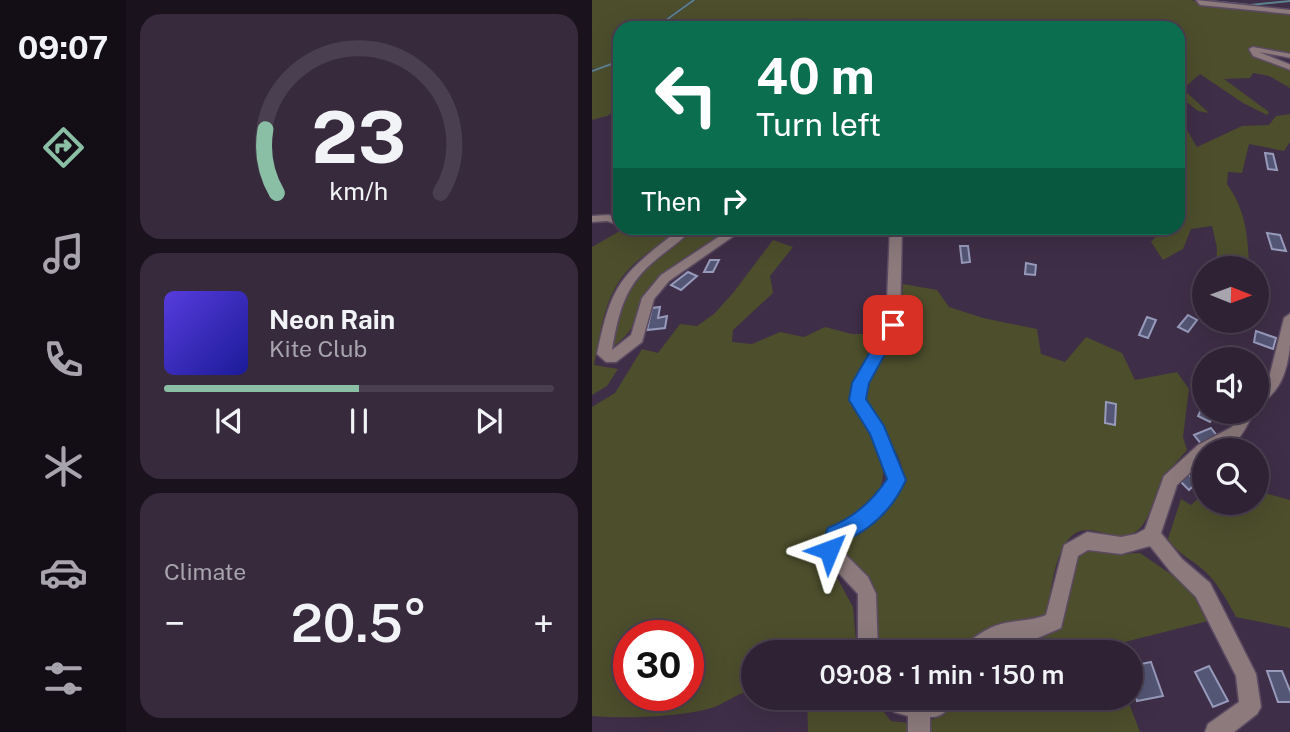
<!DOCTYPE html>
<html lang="en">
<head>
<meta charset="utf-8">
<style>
  body { margin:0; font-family:"Public Sans",sans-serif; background:#372a3d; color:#f1f3f6; height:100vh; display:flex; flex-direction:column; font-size:26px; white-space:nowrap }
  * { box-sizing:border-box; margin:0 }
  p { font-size:23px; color:#a7a4ad }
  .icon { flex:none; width:38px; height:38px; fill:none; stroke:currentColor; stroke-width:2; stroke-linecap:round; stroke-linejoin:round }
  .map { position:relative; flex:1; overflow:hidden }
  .panel { display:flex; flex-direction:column; gap:14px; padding:14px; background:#1a131d; width:466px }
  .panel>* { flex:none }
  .hud { position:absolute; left:21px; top:21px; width:572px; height:214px; border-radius:21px; box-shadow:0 7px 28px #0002,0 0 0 2px #4a3f50; background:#0b6e4f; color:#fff; overflow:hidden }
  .needle { width:46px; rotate:91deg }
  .fabs { position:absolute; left:600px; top:256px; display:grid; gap:14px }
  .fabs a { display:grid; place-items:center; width:77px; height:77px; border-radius:50%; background:#2f2235; box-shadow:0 7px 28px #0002,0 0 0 2px #4a3f50; font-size:35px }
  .speed { position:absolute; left:21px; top:620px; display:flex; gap:14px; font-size:35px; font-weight:700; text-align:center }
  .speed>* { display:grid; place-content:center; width:91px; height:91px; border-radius:50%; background:#2f2235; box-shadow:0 7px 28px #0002,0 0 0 2px #4a3f50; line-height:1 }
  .speed .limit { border:10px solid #d22; background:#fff; color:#111 }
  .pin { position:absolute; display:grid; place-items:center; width:60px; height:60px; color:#fff; margin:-30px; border-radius:14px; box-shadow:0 4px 10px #0006 }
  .me { position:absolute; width:77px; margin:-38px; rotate:46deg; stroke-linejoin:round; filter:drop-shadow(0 0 5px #0008) }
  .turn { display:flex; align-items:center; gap:24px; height:147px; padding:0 28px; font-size:32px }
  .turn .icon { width:91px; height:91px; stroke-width:2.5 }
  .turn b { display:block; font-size:49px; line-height:60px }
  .then { display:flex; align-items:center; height:66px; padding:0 28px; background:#0003; gap:14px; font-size:26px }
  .big { font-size:52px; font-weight:600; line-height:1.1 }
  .panel .card { flex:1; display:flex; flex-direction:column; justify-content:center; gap:10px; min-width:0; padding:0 24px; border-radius:21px; background:#372a3d }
  .panel .dial { align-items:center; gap:0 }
  .dial svg { height:182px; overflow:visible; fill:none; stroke:#4a3f50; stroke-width:7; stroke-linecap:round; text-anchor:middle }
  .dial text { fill:#f1f3f6; stroke:none }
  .song { display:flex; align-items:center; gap:21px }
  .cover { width:84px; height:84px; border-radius:10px; background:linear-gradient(135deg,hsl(250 70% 55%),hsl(240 70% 35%)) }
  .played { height:7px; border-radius:4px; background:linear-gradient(90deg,#8abfa5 50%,#4a3f50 50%) }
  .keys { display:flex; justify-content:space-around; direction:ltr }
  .heat { display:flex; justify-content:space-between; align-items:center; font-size:38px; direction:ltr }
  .trip { position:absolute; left:149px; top:640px; width:402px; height:70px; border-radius:35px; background:#2f2235; box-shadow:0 7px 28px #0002,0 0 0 2px #4a3f50; font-weight:600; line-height:70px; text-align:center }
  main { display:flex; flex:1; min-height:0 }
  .tabs { display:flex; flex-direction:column; width:126px; justify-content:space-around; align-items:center; background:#130e15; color:#a7a4ad }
  .tabs .icon { width:49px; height:49px }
  .tabs .current { color:#8abfa5 }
  .tabs b { font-size:32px; color:#f1f3f6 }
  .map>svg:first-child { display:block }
</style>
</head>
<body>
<main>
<nav class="tabs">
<b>09:07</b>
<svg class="icon current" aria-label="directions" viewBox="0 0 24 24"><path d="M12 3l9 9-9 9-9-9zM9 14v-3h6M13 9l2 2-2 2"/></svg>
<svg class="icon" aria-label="music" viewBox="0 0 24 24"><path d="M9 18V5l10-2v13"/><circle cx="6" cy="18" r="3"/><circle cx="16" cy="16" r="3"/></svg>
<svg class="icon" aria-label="phone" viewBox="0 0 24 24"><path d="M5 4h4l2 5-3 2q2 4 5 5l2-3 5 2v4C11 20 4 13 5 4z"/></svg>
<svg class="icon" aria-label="climate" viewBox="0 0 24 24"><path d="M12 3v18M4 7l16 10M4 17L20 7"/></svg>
<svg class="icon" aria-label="car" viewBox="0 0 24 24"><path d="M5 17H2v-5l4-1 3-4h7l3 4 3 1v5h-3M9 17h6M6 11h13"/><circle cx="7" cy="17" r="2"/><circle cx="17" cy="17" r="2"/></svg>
<svg class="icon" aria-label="filters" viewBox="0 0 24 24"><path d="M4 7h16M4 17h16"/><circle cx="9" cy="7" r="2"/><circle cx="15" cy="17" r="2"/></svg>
</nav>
<section class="panel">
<div class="card dial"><svg viewBox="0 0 100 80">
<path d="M14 69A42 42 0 1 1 86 69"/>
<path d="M14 69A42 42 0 0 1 9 41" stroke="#8abfa5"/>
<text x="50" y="56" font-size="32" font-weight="700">23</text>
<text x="50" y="72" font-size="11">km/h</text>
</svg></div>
<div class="card">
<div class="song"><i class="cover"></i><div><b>Neon Rain</b><p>Kite Club</p></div></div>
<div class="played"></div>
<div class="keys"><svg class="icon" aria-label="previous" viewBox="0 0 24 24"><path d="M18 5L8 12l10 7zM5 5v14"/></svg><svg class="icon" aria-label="pause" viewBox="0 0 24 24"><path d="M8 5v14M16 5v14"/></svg><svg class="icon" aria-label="next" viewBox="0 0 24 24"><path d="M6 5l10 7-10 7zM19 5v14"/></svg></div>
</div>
<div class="card"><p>Climate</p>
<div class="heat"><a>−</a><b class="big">20.5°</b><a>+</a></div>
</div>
</section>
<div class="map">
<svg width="699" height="732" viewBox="0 0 699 732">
  <rect width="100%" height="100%" fill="#3f2e47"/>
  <path fill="#4c4e2c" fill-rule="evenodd" d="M 0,0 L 100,0 L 61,28 L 28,28 L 28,59 L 16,66 L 0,69 Z
    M 104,0 L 599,0 C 632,11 666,6 698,14 L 698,55 L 666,47 L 657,50 L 698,69 L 698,88 L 677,76 L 661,73 L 658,78 L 632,79 L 677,112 L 675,115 L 651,103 L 608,74 L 591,89 L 617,113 L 606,111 L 586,95 L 586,28 L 189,28 L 229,26 L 231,19 C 217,19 201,18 186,20 C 163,23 157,29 132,24 L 131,20 L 112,19 L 100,26 L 65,28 Z
    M 28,62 L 28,108 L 15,116 L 0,120 L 0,72 Z
    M 698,114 L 698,142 L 692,151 L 657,144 L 650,173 L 636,172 L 635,184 C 654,211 656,236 657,268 L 624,268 L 625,248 L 620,226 L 599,229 L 591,249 L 571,260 L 559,242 L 572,228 L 586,228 L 586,122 L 595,130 L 605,147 L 650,126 L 677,125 L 684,116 Z
    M 33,228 L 78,228 L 84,232 C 69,244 50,255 37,269 C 12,295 9,331 2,365 L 26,369 L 15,386 L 0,395 L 0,247 Z
    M 97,228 L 140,228 C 118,240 64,274 53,295 C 37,324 49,326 18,349 C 30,281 45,272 98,233 Z
    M 181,240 L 201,247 L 178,276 L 181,293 L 141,330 L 140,342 L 160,344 L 188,332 L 212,337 L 233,327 L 260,334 L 288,334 L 260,383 L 258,402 C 281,437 314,479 268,511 C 252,523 240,529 225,545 L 225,555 L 243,574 L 261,607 L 265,653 L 161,653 L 161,690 C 142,694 132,705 116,709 C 85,717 31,719 0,716 L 0,407 L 23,393 L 50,349 L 66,353 L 88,324 L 105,326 L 122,314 L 141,293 ZM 37,635 L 96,635 L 96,695 L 37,695 Z
    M 311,284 L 345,290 L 357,307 L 391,318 L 445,329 L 449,354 L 473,362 L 494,337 L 530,353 L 543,380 L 585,372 L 597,389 L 591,437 L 595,450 C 587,460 577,469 571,480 C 561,496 558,528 538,535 C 525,540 509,530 495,530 C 463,530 459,593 455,617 C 431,622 378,629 367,653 L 281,653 L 281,611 L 242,549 C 249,539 259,539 268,532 C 285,520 313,496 311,473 C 309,444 267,412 272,387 C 276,365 300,348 306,326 C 310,313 310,297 311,284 Z
    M 665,491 L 698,500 L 698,628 L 644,617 C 634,599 625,581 609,568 C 595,556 587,555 576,539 L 589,499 L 599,505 L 612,493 L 612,502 L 665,502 Z
    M 497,550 L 521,554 L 548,553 L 602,590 L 616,621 L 517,646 L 519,653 L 398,653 L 414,643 L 444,637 L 484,555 Z
    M 215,698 L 281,698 L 299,721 C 330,725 345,725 364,698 L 535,698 L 548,732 L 216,732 Z"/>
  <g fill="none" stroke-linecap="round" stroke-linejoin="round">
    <path stroke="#5c818d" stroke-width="2" d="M 608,0 L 658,5 L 699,1
      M 63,28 L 102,0
      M 0,71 L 28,61"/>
  </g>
  <path fill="#535674" stroke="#979abb" stroke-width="2" d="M 673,153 L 681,154 L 685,170 L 676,169 Z
    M 675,233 L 688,235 L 694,251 L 680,249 Z
    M 368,246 L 376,246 L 378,262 L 370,263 Z
    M 118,260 L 127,260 L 121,272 L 112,272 Z
    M 434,263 L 444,265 L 443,275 L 433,274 Z
    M 96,272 L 105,276 L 89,290 L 79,285 Z
    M 68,307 L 66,318 L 75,316 L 73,328 L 55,330 L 60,308 Z
    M 283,315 L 294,316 L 292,327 L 281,326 Z
    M 596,315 L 605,320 L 596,332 L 586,327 Z
    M 555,317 L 564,320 L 556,338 L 547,335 Z
    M 664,331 L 684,338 L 681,349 L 662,342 Z
    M 514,402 L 524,404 L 523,425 L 513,423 Z
    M 612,404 L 612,411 L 624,411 L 618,422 L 606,416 Z
    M 619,428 L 627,438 L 610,445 L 602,435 Z
    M 649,439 L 659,450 L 636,450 L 633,446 Z
    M 596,474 L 605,482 L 597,490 L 588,481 Z
    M 559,662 L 571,696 L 545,701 L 539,683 L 539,666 Z
    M 617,666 L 636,701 L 621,707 L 603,672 Z
    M 675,671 L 690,671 L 699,693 L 699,702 L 686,702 Z"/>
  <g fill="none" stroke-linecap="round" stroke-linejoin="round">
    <defs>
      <path id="street" d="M 604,0 L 699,10 L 699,14 L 608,5 Z
        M 661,47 L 699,54 L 699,58 L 667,52 L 699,65 L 699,70 L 661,56 L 657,49 Z
        M 16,215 L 28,218 L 28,225 L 15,221 L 0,222 L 0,216 Z
        M 81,228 L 94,228 L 98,231 C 87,243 72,252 60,263 C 32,287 26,315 20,350 L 39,335 L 50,298 L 69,275 L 140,228 L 153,228 L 77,281 L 62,299 L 50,342 L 24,362 L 14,362 L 5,354 C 19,284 29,275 84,232 Z
        M 298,228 L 310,228 L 308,325 L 276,383 L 273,399 L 290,426 L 313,480 C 301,508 276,529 249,541 L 247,548 L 276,577 L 284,594 L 286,653 L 266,653 L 266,594 L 231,556 L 228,550 L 237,529 C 262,518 281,501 296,479 L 279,434 L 258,400 L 262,383 L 294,325 Z
        M 699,313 C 699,344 699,391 665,404 L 665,389 L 677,378 L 692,318 Z
        M 647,411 L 662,411 C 650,437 644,450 612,450 L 612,460 L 585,485 L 569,533 L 590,559 L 618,583 L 664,674 L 669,707 L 665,714 L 642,732 L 613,732 L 616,724 L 647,702 L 644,676 L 604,597 L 578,571 L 558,546 L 529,554 L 496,550 L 486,556 L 469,628 L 441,640 L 412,643 L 397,653 L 368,653 C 373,641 397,627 409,624 C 425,620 439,621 454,615 L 472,545 L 495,532 L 529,537 L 544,534 L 553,529 L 572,476 L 606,445 L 640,427 Z
        M 294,698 L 362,698 C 358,709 350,718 338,717 L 338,732 L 316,732 L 316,716 L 302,712 Z"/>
    </defs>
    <use href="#street" stroke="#5b4a62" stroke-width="3"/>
    <use href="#street" fill="#8c7a7c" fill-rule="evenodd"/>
  </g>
  <path fill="#1a73e8" stroke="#114b97" stroke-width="2" d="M 301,320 L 309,325 L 277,383 L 274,399 L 292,426 L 314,480 C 301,508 279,530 250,542 L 244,557 L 237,560 L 230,557 L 227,550 L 236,528 C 261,518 280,502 295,479 L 278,434 L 257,400 L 260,383 L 296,321 Z"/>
</svg>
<div class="fabs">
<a><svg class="needle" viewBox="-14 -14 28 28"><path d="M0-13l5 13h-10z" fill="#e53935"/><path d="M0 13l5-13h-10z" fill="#a7a4ad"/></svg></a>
<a><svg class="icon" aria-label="sound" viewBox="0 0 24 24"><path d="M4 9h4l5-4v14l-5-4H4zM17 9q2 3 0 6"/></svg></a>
<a><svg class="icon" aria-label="search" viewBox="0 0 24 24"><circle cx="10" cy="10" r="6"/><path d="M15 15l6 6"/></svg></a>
</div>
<div class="speed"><div class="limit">30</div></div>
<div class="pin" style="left:301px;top:325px;background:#d93025"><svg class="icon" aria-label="arrive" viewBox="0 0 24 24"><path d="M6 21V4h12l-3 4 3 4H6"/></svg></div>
<svg class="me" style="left:237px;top:550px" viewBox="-20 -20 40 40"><path d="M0-17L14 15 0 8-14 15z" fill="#1a73e8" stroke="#fff" stroke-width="4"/></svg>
<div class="trip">09:08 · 1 min · 150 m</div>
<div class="hud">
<div class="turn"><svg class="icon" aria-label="left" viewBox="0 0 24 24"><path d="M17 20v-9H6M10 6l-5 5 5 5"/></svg><div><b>40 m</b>Turn left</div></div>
<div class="then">Then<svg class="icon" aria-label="right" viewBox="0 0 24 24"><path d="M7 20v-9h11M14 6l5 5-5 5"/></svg></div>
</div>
</div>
</main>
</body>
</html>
